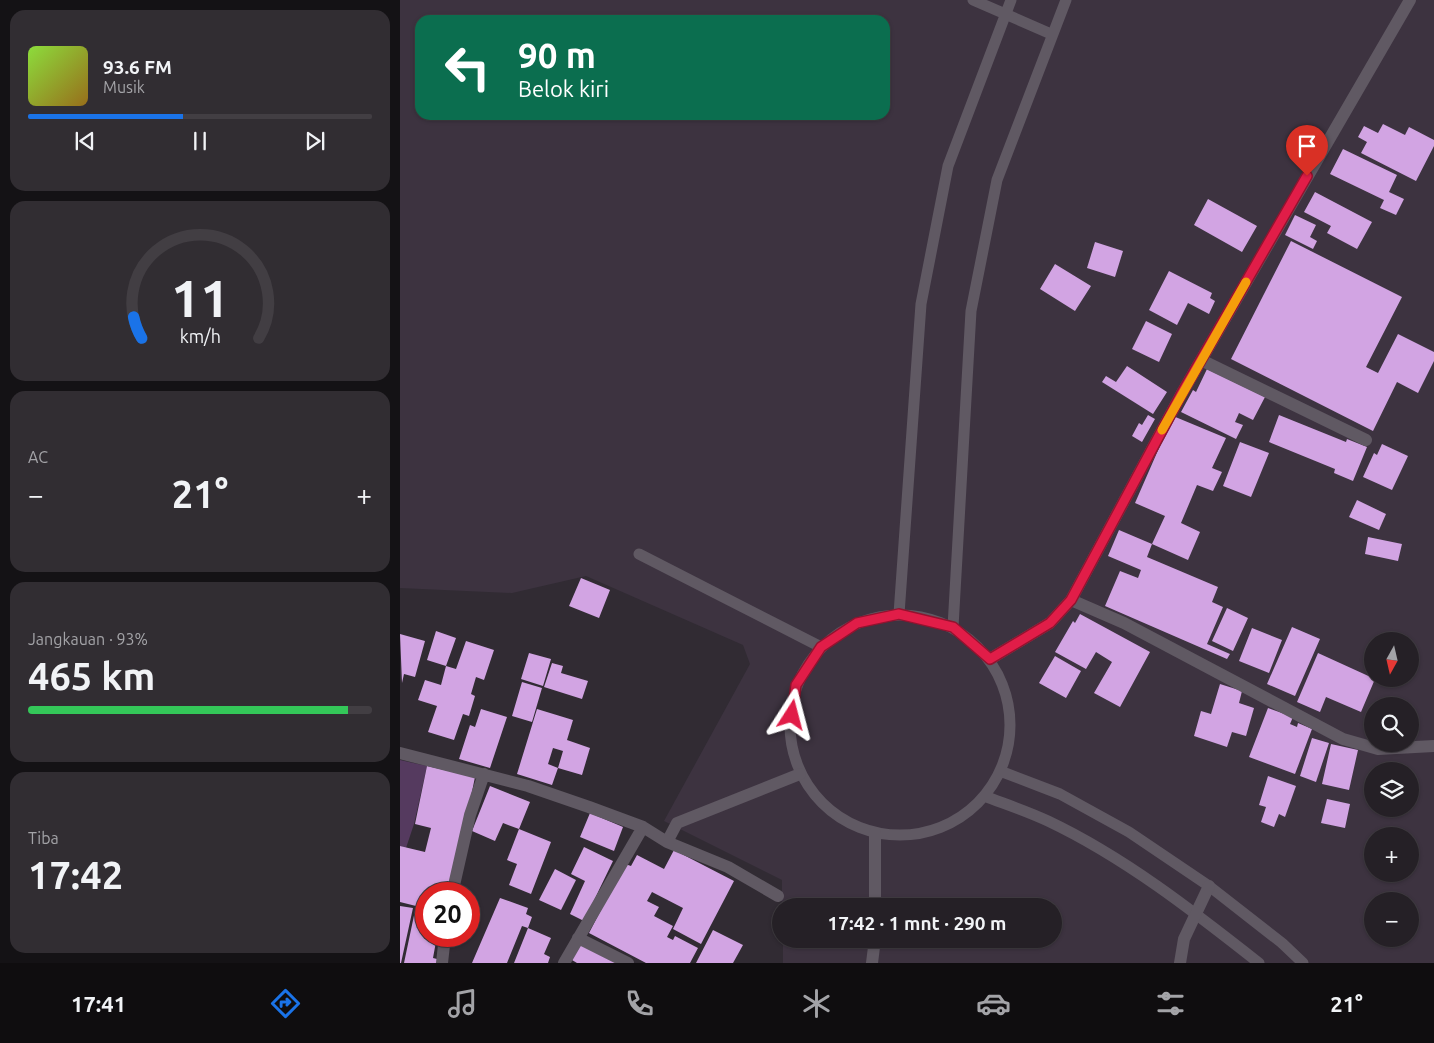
<!DOCTYPE html>
<html lang="id">
<head>
<meta charset="utf-8">
<style>
  body { margin:0; font-family:Ubuntu,sans-serif; background:#312d32; color:#f1f3f6; height:100vh; display:flex; flex-direction:column; font-size:19px; white-space:nowrap }
  * { box-sizing:border-box; margin:0 }
  p { font-size:16px; color:#a3a3a7 }
  .icon { flex:none; width:28px; height:28px; fill:none; stroke:currentColor; stroke-width:2; stroke-linecap:round; stroke-linejoin:round }
  .map { position:relative; flex:1; overflow:hidden }
  .drawer { display:flex; flex-direction:column; gap:10px; padding:10px; background:#141215; width:400px }
  .drawer>* { flex:none }
  .banner { position:absolute; left:15px; top:15px; width:475px; height:105px; border-radius:15px; box-shadow:0 1px 4px #0004,0 0 0 1px #423e43; background:#0b6e4f; color:#fff; overflow:hidden }
  .needle { width:32px; rotate:188deg }
  .buttons { position:absolute; left:964px; top:632px; display:grid; gap:10px }
  .buttons a { display:grid; place-items:center; width:55px; height:55px; border-radius:50%; background:#252026; box-shadow:0 1px 4px #0004,0 0 0 1px #423e43; font-size:25px }
  .speed { position:absolute; left:15px; top:882px; display:flex; gap:10px; font-size:25px; font-weight:700; text-align:center }
  .speed>* { display:grid; place-content:center; width:65px; height:65px; border-radius:50%; background:#252026; box-shadow:0 1px 4px #0004,0 0 0 1px #423e43; line-height:1 }
  .speed .limit { border:8px solid #d22; background:#fff; color:#111 }
  .pin { position:absolute; display:grid; place-items:center; width:42px; height:42px; color:#fff; margin:-51px -21px; border-radius:50% 50% 50% 0; rotate:-45deg; box-shadow:0 0 5px #0007 }
  .pin .icon { rotate:45deg }
  .me { position:absolute; width:55px; margin:-28px; rotate:9deg; stroke-linejoin:round; filter:drop-shadow(0 0 4px #0008) }
  .turn { display:flex; align-items:center; gap:18px; height:105px; padding:0 20px; font-size:22px }
  .turn .icon { width:65px; height:65px; stroke-width:2.5 }
  .turn b { display:block; font-size:35px; line-height:42px }
  .big { font-size:38px; font-weight:700; line-height:1.1 }
  .drawer .widget { flex:1; display:flex; flex-direction:column; justify-content:center; gap:8px; min-width:0; padding:0 18px; border-radius:15px; background:#312d32 }
  .drawer .dial { align-items:center; gap:0 }
  .dial svg { height:130px; overflow:visible; fill:none; stroke:#423e43; stroke-width:7; stroke-linecap:round; text-anchor:middle }
  .dial text { fill:#f1f3f6; stroke:none }
  .song { display:flex; align-items:center; gap:15px }
  .cover { width:60px; height:60px; border-radius:8px; background:linear-gradient(135deg,hsl(90 70% 55%),hsl(40 70% 35%)) }
  .played { height:5px; border-radius:2px; background:linear-gradient(90deg,#1a73e8 45%,#423e43 45%) }
  .keys { display:flex; justify-content:space-around; direction:ltr }
  .heat { display:flex; justify-content:space-between; align-items:center; font-size:28px; direction:ltr }
  .charge { height:8px; border-radius:4px; background:linear-gradient(90deg,#34c759 93%,#423e43 0) }
  .trip { position:absolute; left:372px; top:898px; width:290px; height:50px; border-radius:25px; background:#252026; box-shadow:0 1px 4px #0004,0 0 0 1px #423e43; font-weight:700; line-height:50px; text-align:center }
  .tab-bar { display:flex; height:80px; justify-content:space-around; align-items:center; background:#0f0d0f; color:#a3a3a7 }
  .tab-bar .icon { width:35px; height:35px }
  .tab-bar .active { color:#1a73e8 }
  .tab-bar b { font-size:22px; color:#f1f3f6 }
  main { display:flex; flex:1; min-height:0 }
  .map>svg:first-child { display:block }
</style>
</head>
<body>
<main>
<section class="drawer">
<div class="widget">
<div class="song"><i class="cover"></i><div><b>93.6 FM</b><p>Musik</p></div></div>
<div class="played"></div>
<div class="keys"><svg class="icon" aria-label="previous" viewBox="0 0 24 24"><path d="M18 5L8 12l10 7zM5 5v14"/></svg><svg class="icon" aria-label="pause" viewBox="0 0 24 24"><path d="M8 5v14M16 5v14"/></svg><svg class="icon" aria-label="next" viewBox="0 0 24 24"><path d="M6 5l10 7-10 7zM19 5v14"/></svg></div>
</div>
<div class="widget dial"><svg viewBox="0 0 100 80">
<path d="M14 69A42 42 0 1 1 86 69"/>
<path d="M14 69A42 42 0 0 1 9 56" stroke="#1a73e8"/>
<text x="50" y="56" font-size="32" font-weight="700">11</text>
<text x="50" y="72" font-size="11">km/h</text>
</svg></div>
<div class="widget"><p>AC</p>
<div class="heat"><a>−</a><b class="big">21°</b><a>+</a></div>
</div>
<div class="widget"><p>Jangkauan · 93%</p><b class="big">465 km</b><div class="charge"></div></div>
<div class="widget"><p>Tiba</p><b class="big">17:42</b></div>
</section>
<div class="map">
<svg width="1034" height="963" viewBox="0 0 1034 963">
  <rect width="100%" height="100%" fill="#312b33"/>
  <path fill="#3d3340" fill-rule="evenodd" d="M 0,0 L 1034,0 L 1034,963 L 383,963 L 383,939 L 654,939 L 654,906 L 382,906 L 382,880 L 264,821 L 350,664 L 343,645 L 186,576 L 112,593 L 0,588 ZM 20,20 L 485,20 L 485,115 L 20,115 ZM 972,641 L 1010,641 L 1010,679 L 972,679 ZM 972,706 L 1010,706 L 1010,744 L 972,744 ZM 972,771 L 1010,771 L 1010,809 L 972,809 ZM 972,836 L 1010,836 L 1010,874 L 972,874 ZM 972,901 L 1010,901 L 1010,939 L 972,939 Z"/>
  <path fill="#553a5f" d="M 0,760 L 27,766 L 14,824 L 6,848 L 0,846 Z"/>
  <path fill="#d2a4e3" d="M 983,124 L 1005,135 L 1009,127 L 1034,140 L 1034,146 L 1016,181 L 961,153 L 967,142 L 958,137 L 964,126 L 978,133 Z
    M 943,149 L 997,175 L 989,192 L 1004,199 L 996,215 L 980,208 L 984,200 L 930,174 Z
    M 915,192 L 972,222 L 957,249 L 927,233 L 931,226 L 904,212 Z
    M 808,199 L 857,226 L 842,252 L 794,225 Z
    M 895,215 L 916,225 L 910,237 L 917,241 L 913,249 L 885,235 Z
    M 891,241 L 1002,297 L 966,367 L 978,373 L 998,334 L 1034,352 L 1034,361 L 1018,393 L 997,382 L 973,431 L 831,359 Z
    M 695,242 L 723,251 L 715,277 L 687,268 Z
    M 655,264 L 691,286 L 675,311 L 640,289 Z
    M 769,271 L 812,293 L 810,298 L 815,301 L 809,314 L 788,303 L 777,325 L 749,310 Z
    M 746,321 L 772,334 L 759,362 L 732,349 Z
    M 727,366 L 767,392 L 753,414 L 702,382 L 706,376 L 716,382 Z
    M 807,369 L 865,397 L 853,420 L 839,413 L 835,422 L 843,425 L 836,439 L 781,412 L 793,390 L 796,392 Z
    M 748,415 L 755,419 L 742,442 L 732,436 L 739,423 L 742,425 Z
    M 879,415 L 946,442 L 947,439 L 967,447 L 953,481 L 934,473 L 935,469 L 869,442 Z
    M 773,416 L 826,438 L 812,468 L 822,472 L 813,491 L 797,485 L 781,523 L 800,532 L 788,560 L 752,544 L 765,516 L 735,503 Z
    M 840,442 L 869,453 L 851,497 L 823,486 Z
    M 982,444 L 1008,456 L 992,490 L 963,477 L 974,453 L 977,455 Z
    M 957,500 L 986,514 L 979,530 L 949,517 Z
    M 719,530 L 752,544 L 747,557 L 818,587 L 812,602 L 823,607 L 807,644 L 830,654 L 827,659 L 705,606 L 720,571 L 738,578 L 741,570 L 708,556 Z
    M 968,537 L 1002,544 L 998,561 L 965,554 Z
    M 181,578 L 210,590 L 199,618 L 169,606 Z
    M 827,608 L 848,618 L 833,651 L 812,641 Z
    M 680,614 L 750,652 L 720,707 L 694,693 L 712,662 L 696,652 L 686,669 L 655,652 L 673,621 L 675,623 Z
    M 892,627 L 920,639 L 895,696 L 867,684 Z
    M 852,628 L 882,640 L 869,673 L 839,661 Z
    M 36,631 L 56,638 L 46,666 L 27,660 Z
    M 0,634 L 25,641 L 15,677 L 4,674 L 2,683 Z
    M 66,641 L 94,650 L 84,680 L 76,677 L 71,694 L 75,696 L 69,716 L 63,714 L 54,740 L 28,732 L 37,706 L 18,700 L 25,680 L 41,685 L 46,666 L 56,669 Z
    M 129,653 L 151,659 L 143,686 L 121,679 Z
    M 918,653 L 975,679 L 961,712 L 926,697 L 920,712 L 897,702 Z
    M 655,656 L 681,671 L 666,698 L 639,683 Z
    M 152,663 L 163,666 L 161,673 L 188,681 L 182,699 L 144,687 Z
    M 122,682 L 142,688 L 132,722 L 112,716 Z
    M 820,684 L 842,691 L 839,703 L 854,708 L 846,736 L 832,732 L 827,747 L 794,736 L 801,711 L 811,714 Z
    M 868,708 L 893,717 L 890,724 L 897,727 L 898,723 L 912,729 L 895,774 L 849,757 Z
    M 81,709 L 107,717 L 90,768 L 59,759 L 70,725 L 75,727 Z
    M 137,709 L 173,720 L 167,740 L 190,748 L 182,775 L 158,768 L 163,751 L 153,748 L 148,764 L 158,768 L 152,785 L 117,774 Z
    M 912,738 L 929,743 L 916,782 L 900,776 Z
    M 931,744 L 958,750 L 949,790 L 922,784 Z
    M 27,766 L 75,777 L 51,894 L 26,894 L 26,936 L 37,936 L 33,958 L 37,959 L 37,963 L 4,963 L 16,906 L 0,902 L 0,846 L 25,852 L 31,828 L 15,824 Z
    M 868,776 L 896,786 L 885,817 L 879,814 L 874,827 L 861,822 L 866,807 L 859,805 Z
    M 90,786 L 130,802 L 119,829 L 103,823 L 95,841 L 72,831 Z
    M 927,799 L 950,804 L 945,828 L 921,823 Z
    M 190,813 L 223,827 L 214,851 L 180,837 Z
    M 119,829 L 151,842 L 131,894 L 109,885 L 117,864 L 107,860 Z
    M 184,847 L 213,861 L 184,921 L 170,914 L 185,881 L 171,874 Z
    M 274,850 L 334,881 L 301,944 L 273,929 L 283,908 L 252,892 L 247,901 L 259,907 L 254,916 L 273,926 L 267,937 L 273,940 L 275,936 L 298,948 L 290,963 L 246,963 L 189,933 L 225,864 L 231,866 L 237,855 L 264,869 Z
    M 155,869 L 176,880 L 161,910 L 139,900 Z
    M 100,898 L 128,908 L 126,914 L 132,917 L 128,928 L 122,926 L 107,963 L 72,963 Z
    M 0,906 L 13,908 L 1,963 L 0,963 Z
    M 128,928 L 151,938 L 144,954 L 150,957 L 148,963 L 114,963 Z
    M 313,930 L 343,945 L 333,963 L 296,963 Z
    M 180,944 L 219,963 L 177,963 L 172,960 Z"/>
  <g fill="none" stroke-linecap="round" stroke-linejoin="round">
    <path stroke="#605963" stroke-width="11" d="M 573,0 L 651,34
      M 239,554 L 421,647
      M 499,614 L 521,304 L 548,166 L 611,0
      M390 725a110 110 0 1 1 220 0a110 110 0 1 1-220 0Z
      M 553,627 L 571,311 L 597,180 L 666,0
      M 600,771 L 660,794 L 729,832 L 809,886 L 882,943 L 903,963
      M 584,796 C 605,804 627,811 648,821 C 724,857 793,911 859,963"/>
    <path stroke="#605963" stroke-width="12" d="M 801,360 L 966,440
      M 671,600 L 724,623 L 943,739 L 978,749 L 1034,746
      M 590,659 L 650,623 L 671,600 L 782,393 L 1010,0
      M 0,753 L 128,786 L 189,807 L 243,827 L 267,842 L 328,867 L 378,896
      M 267,842 L 277,823 L 400,774
      M 52,894 L 70,815 L 84,774
      M 475,906 L 475,833
      M 178,938 L 228,963
      M 42,963 L 45,936
      M 164,963 L 243,827
      M 472,963 L 475,939
      M 780,963 L 784,939 L 809,886"/>
  </g>
  <g fill="none" stroke-linecap="round" stroke-linejoin="round">
    <defs>
      <path id="route" d="M 392,715 L 396,685 L 421,647 L 457,623 L 499,614 L 553,627 L 590,659 L 650,623 L 671,600 L 782,393 L 907,176"/>
    </defs>
    <use href="#route" stroke="#92132f" stroke-width="12"/>
    <use href="#route" stroke="#e11d48" stroke-width="9"/>
    <path stroke="#f59e0b" stroke-width="9" d="M 762,430 L 846,282"/>
  </g>
</svg>
<div class="buttons">
<a><svg class="needle" viewBox="-14 -14 28 28"><path d="M0-13l5 13h-10z" fill="#e53935"/><path d="M0 13l5-13h-10z" fill="#a3a3a7"/></svg></a>
<a><svg class="icon" aria-label="search" viewBox="0 0 24 24"><circle cx="10" cy="10" r="6"/><path d="M15 15l6 6"/></svg></a>
<a><svg class="icon" aria-label="layers" viewBox="0 0 24 24"><path d="M12 4l9 5-9 5-9-5zM3 14l9 5 9-5"/></svg></a>
<a>+</a>
<a>−</a>
</div>
<div class="speed"><div class="limit">20</div></div>
<div class="pin" style="left:907px;top:176px;background:#d93025"><svg class="icon" aria-label="arrive" viewBox="0 0 24 24"><path d="M6 21V4h12l-3 4 3 4H6"/></svg></div>
<svg class="me" style="left:392px;top:715px" viewBox="-20 -20 40 40"><path d="M0-17L14 15 0 8-14 15z" fill="#e11d48" stroke="#fff" stroke-width="4"/></svg>
<div class="trip">17:42 · 1 mnt · 290 m</div>
<div class="banner">
<div class="turn"><svg class="icon" aria-label="left" viewBox="0 0 24 24"><path d="M17 20v-9H6M10 6l-5 5 5 5"/></svg><div><b>90 m</b>Belok kiri</div></div>
</div>
</div>
</main>
<nav class="tab-bar">
<b>17:41</b>
<svg class="icon active" aria-label="directions" viewBox="0 0 24 24"><path d="M12 3l9 9-9 9-9-9zM9 14v-3h6M13 9l2 2-2 2"/></svg>
<svg class="icon" aria-label="music" viewBox="0 0 24 24"><path d="M9 18V5l10-2v13"/><circle cx="6" cy="18" r="3"/><circle cx="16" cy="16" r="3"/></svg>
<svg class="icon" aria-label="phone" viewBox="0 0 24 24"><path d="M5 4h4l2 5-3 2q2 4 5 5l2-3 5 2v4C11 20 4 13 5 4z"/></svg>
<svg class="icon" aria-label="climate" viewBox="0 0 24 24"><path d="M12 3v18M4 7l16 10M4 17L20 7"/></svg>
<svg class="icon" aria-label="car" viewBox="0 0 24 24"><path d="M5 17H2v-5l4-1 3-4h7l3 4 3 1v5h-3M9 17h6M6 11h13"/><circle cx="7" cy="17" r="2"/><circle cx="17" cy="17" r="2"/></svg>
<svg class="icon" aria-label="filters" viewBox="0 0 24 24"><path d="M4 7h16M4 17h16"/><circle cx="9" cy="7" r="2"/><circle cx="15" cy="17" r="2"/></svg>
<b>21°</b>
</nav>
</body>
</html>
